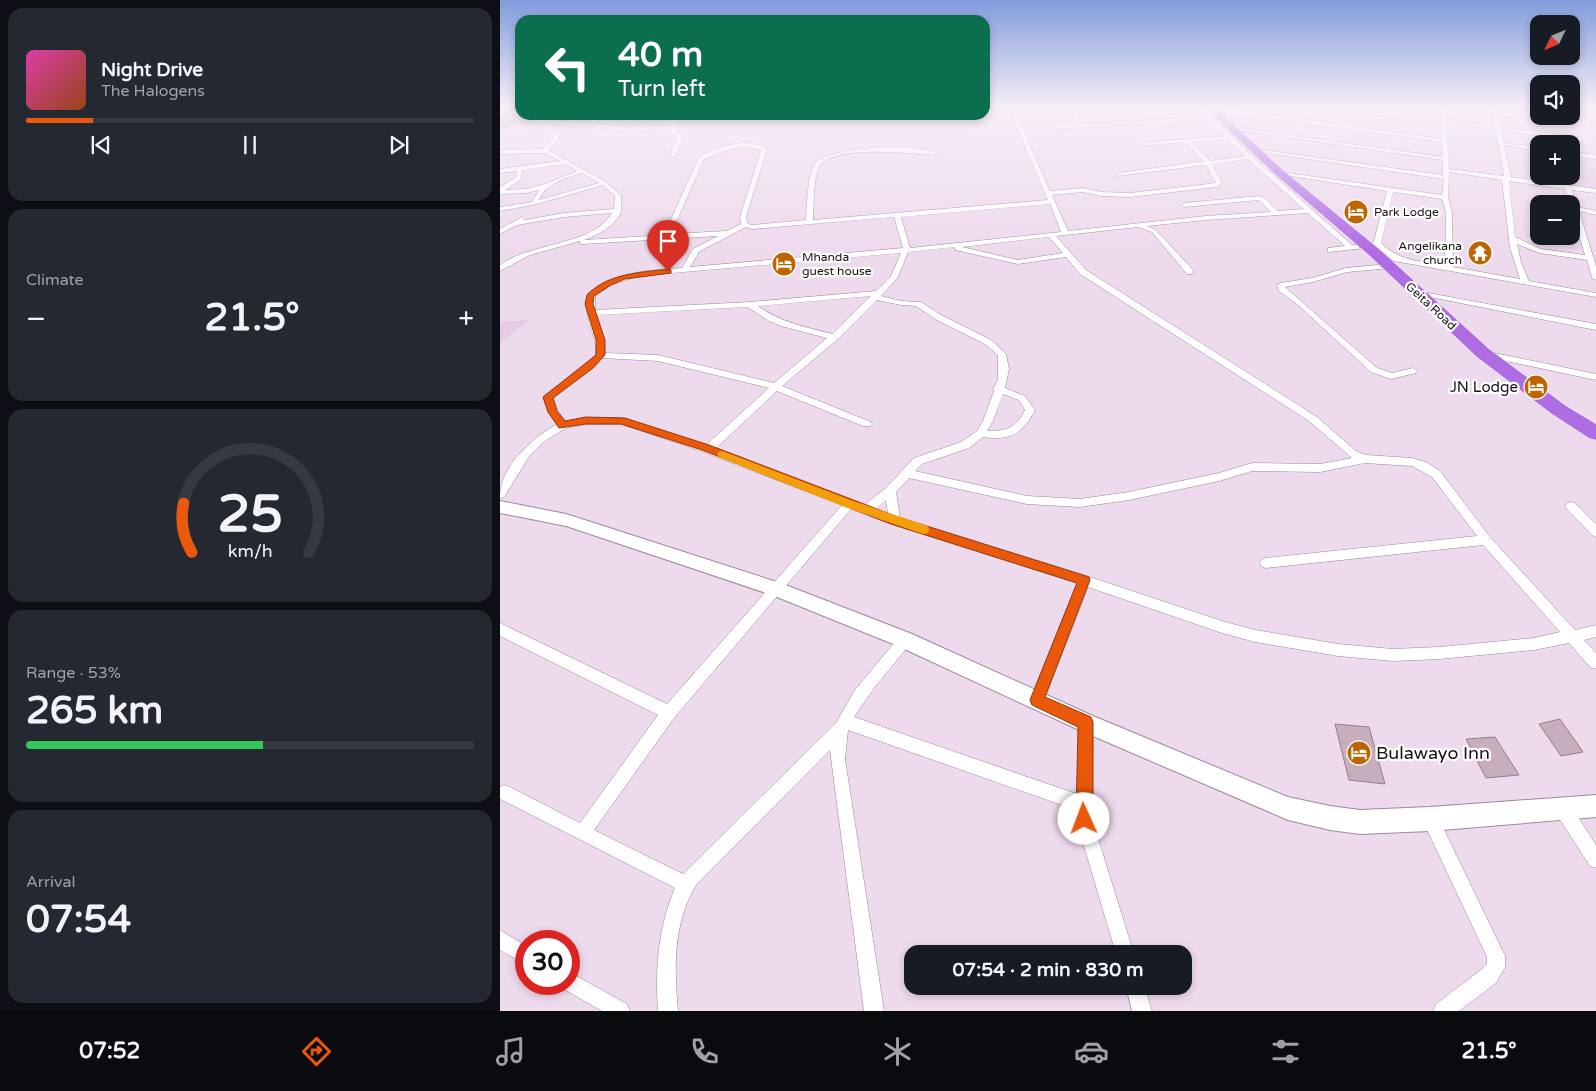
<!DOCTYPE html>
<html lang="en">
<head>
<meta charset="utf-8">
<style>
  body { margin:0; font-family:"Varela Round",sans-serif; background:#242831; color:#f1f3f6; height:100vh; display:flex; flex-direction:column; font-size:19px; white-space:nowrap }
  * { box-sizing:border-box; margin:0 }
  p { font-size:16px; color:#9ea1a6 }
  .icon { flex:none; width:28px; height:28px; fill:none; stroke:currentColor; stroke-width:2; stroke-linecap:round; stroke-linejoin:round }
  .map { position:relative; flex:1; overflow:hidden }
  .drawer { display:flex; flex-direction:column; gap:8px; padding:8px; background:#0d0f14; width:500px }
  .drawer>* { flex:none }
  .guide { position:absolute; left:15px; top:15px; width:475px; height:105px; border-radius:15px; box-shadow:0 2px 8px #0003; background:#0b6e4f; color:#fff; overflow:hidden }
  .needle { width:32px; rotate:227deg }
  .buttons { position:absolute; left:1030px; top:15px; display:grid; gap:10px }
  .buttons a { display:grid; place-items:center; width:50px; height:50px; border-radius:10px; background:#171b24; box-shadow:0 2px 8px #0003; font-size:25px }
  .speed { position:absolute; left:15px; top:930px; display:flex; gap:10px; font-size:25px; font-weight:700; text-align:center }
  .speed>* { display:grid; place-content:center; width:65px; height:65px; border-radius:50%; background:#171b24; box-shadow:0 2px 8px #0003; line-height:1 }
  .speed .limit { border:8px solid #d22; background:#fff; color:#111 }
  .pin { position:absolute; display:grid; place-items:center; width:42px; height:42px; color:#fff; margin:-51px -21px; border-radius:50% 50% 50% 0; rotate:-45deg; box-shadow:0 0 5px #0007 }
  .pin .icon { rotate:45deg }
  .me { position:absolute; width:55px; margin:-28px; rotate:358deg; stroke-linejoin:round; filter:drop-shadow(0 0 4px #0008) }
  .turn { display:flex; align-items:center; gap:18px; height:105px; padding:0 20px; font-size:22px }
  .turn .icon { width:65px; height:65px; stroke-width:2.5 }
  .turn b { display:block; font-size:35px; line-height:42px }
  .big { font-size:38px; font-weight:700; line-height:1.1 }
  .drawer .widget { flex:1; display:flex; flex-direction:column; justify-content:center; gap:8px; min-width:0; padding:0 18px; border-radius:15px; background:#242831 }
  .drawer .dial { align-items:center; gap:0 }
  .dial svg { height:130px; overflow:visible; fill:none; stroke:#363941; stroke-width:7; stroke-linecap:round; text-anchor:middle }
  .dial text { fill:#f1f3f6; stroke:none }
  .song { display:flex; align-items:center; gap:15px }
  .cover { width:60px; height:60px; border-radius:8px; background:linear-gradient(135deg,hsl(320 70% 55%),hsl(20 70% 35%)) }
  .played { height:5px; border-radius:2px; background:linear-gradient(90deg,#ea580c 15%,#363941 15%) }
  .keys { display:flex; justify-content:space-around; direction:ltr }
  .heat { display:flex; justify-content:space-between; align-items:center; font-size:28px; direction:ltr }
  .charge { height:8px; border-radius:4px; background:linear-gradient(90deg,#34c759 53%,#363941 0) }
  .trip { position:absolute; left:404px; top:945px; width:288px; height:50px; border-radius:15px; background:#171b24; box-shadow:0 2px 8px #0003; font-weight:700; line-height:50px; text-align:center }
  .tabs { display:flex; height:80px; justify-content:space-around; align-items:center; background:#090b0e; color:#9ea1a6 }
  .tabs .icon { width:35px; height:35px }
  .tabs .active { color:#ea580c }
  .tabs b { font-size:22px; color:#f1f3f6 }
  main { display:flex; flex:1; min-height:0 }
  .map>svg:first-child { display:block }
</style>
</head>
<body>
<main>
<section class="drawer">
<div class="widget">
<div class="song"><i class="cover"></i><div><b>Night Drive</b><p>The Halogens</p></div></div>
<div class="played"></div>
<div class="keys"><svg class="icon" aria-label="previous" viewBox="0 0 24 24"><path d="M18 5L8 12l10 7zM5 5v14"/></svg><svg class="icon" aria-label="pause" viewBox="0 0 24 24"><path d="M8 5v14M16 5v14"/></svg><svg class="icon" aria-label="next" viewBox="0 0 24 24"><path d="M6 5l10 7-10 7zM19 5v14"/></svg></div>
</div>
<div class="widget"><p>Climate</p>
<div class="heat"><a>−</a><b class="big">21.5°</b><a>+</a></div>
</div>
<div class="widget dial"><svg viewBox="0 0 100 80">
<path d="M14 69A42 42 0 1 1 86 69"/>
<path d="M14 69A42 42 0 0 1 9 39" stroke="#ea580c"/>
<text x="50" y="56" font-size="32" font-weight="700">25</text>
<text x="50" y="72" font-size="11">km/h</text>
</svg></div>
<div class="widget"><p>Range · 53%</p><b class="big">265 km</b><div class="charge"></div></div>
<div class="widget"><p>Arrival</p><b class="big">07:54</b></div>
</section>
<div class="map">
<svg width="1096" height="1011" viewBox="0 0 1096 1011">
  <rect width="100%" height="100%" fill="#eedaed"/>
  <path fill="#e5cbe5" d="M 1071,157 L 1090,159 L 1096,175 L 1096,189 L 1052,182 L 1051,176 L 1071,176 Z
    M 30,320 L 0,343 L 0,322 Z"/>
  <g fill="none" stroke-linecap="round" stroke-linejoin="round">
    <path fill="#bcabbb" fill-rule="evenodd" d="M 6,107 L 20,107 L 20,115 L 30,115 L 25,122 L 0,129 L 0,109 Z"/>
  </g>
  <path fill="#c8aebc" stroke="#967e8b" d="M 1060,719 L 1083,752 L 1061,756 L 1039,724 Z
    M 835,724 L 869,727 L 885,784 L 849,780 Z
    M 995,737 L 1019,775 L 986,778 L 966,739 Z"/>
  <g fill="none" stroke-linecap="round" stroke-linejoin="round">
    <defs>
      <path id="street" d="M 3,107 L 10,107 L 0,112 L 0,108 Z
        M 508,107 L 513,107 L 550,191 L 583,188 L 601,192 L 630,193 L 716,183 L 706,165 L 617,176 L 617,174 L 619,173 L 704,161 L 685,142 L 642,146 L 640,143 L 725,136 L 709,120 L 551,129 L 553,126 L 578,125 L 566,107 L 571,107 L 584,124 L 706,117 L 697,107 L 702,107 L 712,117 L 716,117 L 714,119 L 731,136 L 736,136 L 734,139 L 751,155 L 754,156 L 754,158 L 852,245 L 859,245 L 859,249 L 856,249 L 828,252 L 828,248 L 845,246 L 808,213 L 706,220 L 647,226 L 656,230 L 693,270 L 693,274 L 687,274 L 652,232 L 638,227 L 556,236 L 586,270 L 817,417 L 856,451 L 866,455 L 912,458 L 926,462 L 940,471 L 990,537 L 1075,630 L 1096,625 L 1096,637 L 1084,640 L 1096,653 L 1096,669 L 1091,668 L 1069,643 L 1034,650 L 939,659 L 893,661 L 838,656 L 755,642 L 722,633 L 588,587 L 544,700 L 542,705 L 537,707 L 532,705 L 530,700 L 577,583 L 391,524 L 351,509 L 174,718 L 94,830 L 183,874 L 336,723 L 355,690 L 400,636 L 405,634 L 410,636 L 412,640 L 410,644 L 374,688 L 354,717 L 577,794 L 579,723 L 581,718 L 586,716 L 591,718 L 593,723 L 592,819 L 634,954 L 616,954 L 576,819 L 576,810 L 348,730 L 345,759 L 384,1011 L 364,1011 L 330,750 L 196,885 C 173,923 174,968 178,1011 L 158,1011 C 155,968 158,928 175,888 L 0,799 L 0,787 L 4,785 L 10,787 L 80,823 L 158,715 L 0,636 L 0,623 L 167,704 L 342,505 L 201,451 L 121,424 L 86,424 L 66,428 L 45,441 L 30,455 L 4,497 L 0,498 C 0,466 31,439 57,424 L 48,412 L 43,397 L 45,395 L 87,364 L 96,354 C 97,334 81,313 88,293 C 120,271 144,271 182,268 L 193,249 L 218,236 L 83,244 L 80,244 L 80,241 L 30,255 L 0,271 L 0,265 C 31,242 93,246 112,213 L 64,217 L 17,225 L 0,234 L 0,229 L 22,217 L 25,220 L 64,213 L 114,209 L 115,196 L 103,185 L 37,204 L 0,211 L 0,207 L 32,202 L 39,190 L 26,193 L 0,194 L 0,187 L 15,178 L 17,171 L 0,173 L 0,169 L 60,161 L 45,153 L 0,154 L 0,150 L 42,149 L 54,137 L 29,115 L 35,115 L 40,119 L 133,127 L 171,125 L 171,115 L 177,115 L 176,132 L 183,136 L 176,155 L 173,157 L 170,155 L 177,137 L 171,134 L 171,128 L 133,131 L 44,123 L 60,137 L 48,150 L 106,182 L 121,196 C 121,200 122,208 121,212 C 115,226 98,235 84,240 L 164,235 L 199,157 C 215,147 250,136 267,149 L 246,217 L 248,224 L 252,225 L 306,220 C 307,207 307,175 315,164 C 328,146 419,143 437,153 L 434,155 C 410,154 335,144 320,166 C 313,176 314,207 313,220 L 548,200 ZM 728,139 L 745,156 L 710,161 L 691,142 ZM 243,147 L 261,150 L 240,217 L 241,224 L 227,231 L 171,234 L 204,159 L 224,151 ZM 748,159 L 804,209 L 778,211 L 765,198 L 759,196 L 684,203 L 681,205 L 684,207 L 759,200 L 771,212 L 706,216 L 568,231 L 552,195 L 583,192 L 601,196 L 630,197 L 717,187 L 722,183 L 712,164 ZM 65,164 L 77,171 L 45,184 L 26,189 L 5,190 L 20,180 L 23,170 ZM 82,173 L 99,183 L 39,200 C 46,183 66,178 82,173 ZM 550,204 L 561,232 L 410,248 L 401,217 ZM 394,217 L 403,248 L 190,267 L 199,252 L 206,248 L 246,227 L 252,229 ZM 549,237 L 563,253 L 518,260 L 462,247 ZM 455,247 L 455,250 L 518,264 L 566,257 L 580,274 L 809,421 L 852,458 L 820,464 L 752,463 L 719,473 L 629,492 L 580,499 L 527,496 L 415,471 L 422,464 L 469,448 L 483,437 C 510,441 523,434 535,410 L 525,396 L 505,388 L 509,369 L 506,354 L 491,340 L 441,315 L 421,302 L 401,301 L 381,296 L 398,277 L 408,252 ZM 401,253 L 391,276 L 376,291 L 250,302 L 95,310 L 95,296 L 111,285 L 138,276 ZM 371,296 L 332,334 C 303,326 283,323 258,306 ZM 377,300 L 401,305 L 416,306 L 435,319 L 485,344 L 498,355 L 498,380 L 493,389 L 494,391 L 483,421 L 477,431 L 461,442 L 414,458 L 386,488 L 364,505 L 216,448 L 277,391 L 363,426 L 371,426 L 372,424 L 371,422 L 282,386 L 338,339 ZM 248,307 L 269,321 L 281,326 L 327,338 L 274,383 L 158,355 L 105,353 L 104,340 L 96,315 ZM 102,358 L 158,361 L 269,388 L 206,445 L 121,418 L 86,418 L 65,421 L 58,411 L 53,398 L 93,368 ZM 503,394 L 519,400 L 525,410 C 517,427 506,432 487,431 L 493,421 ZM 865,463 L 912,466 L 932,477 L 977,536 L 766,558 L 762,559 L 760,563 L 762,567 L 766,568 L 983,545 L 1060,632 L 1034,638 L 939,647 L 893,649 L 838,644 L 755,630 L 722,621 L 584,575 L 400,518 L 396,492 L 409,478 L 527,504 L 580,507 L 629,500 L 719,481 L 752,471 L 820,472 ZM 386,500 L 388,514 L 375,509 Z
        M 827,107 L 842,107 L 899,116 L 896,118 Z
        M 940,107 L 946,107 L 946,119 L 995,127 L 991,107 L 997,107 L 998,112 L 1054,119 L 1053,116 L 1058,116 L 1060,120 L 1054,123 L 998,115 L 1001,127 L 1079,137 L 1077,140 L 1001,130 L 1004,143 L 1039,147 L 1039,151 L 1004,145 L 1011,177 L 1096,189 L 1096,193 L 1072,190 L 1077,207 L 1096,211 L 1096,215 L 1079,211 L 1096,266 L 1096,280 L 1092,278 L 1087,260 L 1039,253 L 1017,244 L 1021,262 L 1029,281 L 1096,293 L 1096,297 L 894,261 L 879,249 L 876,250 L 872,248 L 887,191 L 778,174 L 781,172 L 942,195 L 944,179 L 753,151 L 756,149 L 943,175 L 943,160 L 730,129 L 733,127 L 943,157 L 942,142 L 709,110 L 712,108 L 740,110 L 942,139 ZM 946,122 L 996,130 L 1004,176 L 949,169 ZM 949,172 L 1002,180 L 1010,248 L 1020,279 L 953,267 L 952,212 L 948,197 ZM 1009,181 L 1065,189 L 1085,255 L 1041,249 L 1015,237 ZM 893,192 L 942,199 L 946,212 L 945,265 C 920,261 900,262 881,243 Z
        M 1091,107 L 1096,107 L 1096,110 Z
        M 1071,152 L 1096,155 L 1096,159 L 1071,156 Z
        M 888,264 L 891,264 L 891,268 L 847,272 L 813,282 L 785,287 L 877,368 L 892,373 L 913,368 L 918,371 L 916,373 L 891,379 L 871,372 L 798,305 L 779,291 L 777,285 L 781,283 L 812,278 L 846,268 Z
        M 912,290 L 1096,324 L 1096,330 L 915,294 L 911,292 Z
        M 985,351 L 1096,374 L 1096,380 L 982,356 L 981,354 Z
        M 1071,502 L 1075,503 L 1096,524 L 1096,537 L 1092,535 L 1067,509 L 1065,506 L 1067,503 Z
        M 1063,801 L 1069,803 L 1096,845 L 1096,868 L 1090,866 L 1057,815 L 1055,809 L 1057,803 Z
        M 930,811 L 936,813 L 1005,956 L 1005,967 L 996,983 L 959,1011 L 933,1011 L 936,1004 L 982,969 L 987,964 L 987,957 L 922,819 L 924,813 Z
        M 0,930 L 26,946 L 26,965 L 0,950 Z
        M 69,972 L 127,1004 L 130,1011 L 102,1011 L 62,988 L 61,984 L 69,984 Z
        M 626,986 L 644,986 L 652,1011 L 632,1011 Z"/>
      <path id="secondary" d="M 0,501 L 66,514 L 283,584 L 412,634 L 593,716 L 788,797 L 830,806 L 860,810 L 930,807 L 1096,795 L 1096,817 L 930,831 L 860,834 L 830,830 L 788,820 L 579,730 L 398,646 L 272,595 L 66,526 L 0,513 Z"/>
      <path id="highway" d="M 704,107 L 715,107 L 785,172 L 879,249 L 989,349 L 1066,406 L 1096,424 L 1096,440 L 1089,438 L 1052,414 L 977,357 L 869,255 L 777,176 Z"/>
    </defs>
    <use href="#street" stroke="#9b889a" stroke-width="1"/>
    <use href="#secondary" stroke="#9b889a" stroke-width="2"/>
    <use href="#highway" stroke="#fff" stroke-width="1"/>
    <use href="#street" fill="#fff" fill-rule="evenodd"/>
    <use href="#secondary" fill="#fff" fill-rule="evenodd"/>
    <use href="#highway" fill="#af6de3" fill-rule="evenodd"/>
  </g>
  <linearGradient id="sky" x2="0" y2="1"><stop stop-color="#809cdc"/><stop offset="0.43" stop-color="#f7eef7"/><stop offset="1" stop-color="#f7eef7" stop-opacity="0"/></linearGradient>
  <rect width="1096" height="249" fill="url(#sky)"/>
  <path fill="#ea580c" stroke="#983908" d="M 168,269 L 171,270 L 171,273 L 125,279 L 111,285 L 94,296 L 93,304 L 105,340 L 105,355 L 93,368 L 53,398 L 57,411 L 65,421 L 86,417 L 125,418 L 209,445 L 398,517 L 589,577 L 590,580 L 545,697 L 591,717 L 593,722 L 593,819 L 590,825 L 584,827 L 579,825 L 576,819 L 578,727 L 532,705 L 530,700 L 577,583 L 391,524 L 202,450 L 121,424 L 86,424 L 59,428 L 48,412 L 43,397 L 96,355 L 96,340 L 85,304 L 87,295 C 108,273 139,273 168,269 Z"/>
  <path fill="#f59e0b" d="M 222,451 L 353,501 L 428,526 L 429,530 L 428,533 L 423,534 L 345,507 L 219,457 L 217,454 L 219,452 Z"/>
  <defs>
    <symbol id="hotel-disc" viewBox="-11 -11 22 22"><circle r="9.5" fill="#bd6500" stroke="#fff"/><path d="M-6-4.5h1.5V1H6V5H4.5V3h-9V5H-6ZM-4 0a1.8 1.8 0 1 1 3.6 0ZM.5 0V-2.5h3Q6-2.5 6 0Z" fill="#fff"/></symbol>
    <symbol id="temple-disc" viewBox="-11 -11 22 22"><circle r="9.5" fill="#bd6500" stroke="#fff"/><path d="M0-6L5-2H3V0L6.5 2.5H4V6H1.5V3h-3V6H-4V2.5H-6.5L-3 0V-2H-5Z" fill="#fff"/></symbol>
  </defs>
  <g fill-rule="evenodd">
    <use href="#hotel-disc" x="842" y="198" width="28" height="28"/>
    <use href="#temple-disc" x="966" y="239" width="28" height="28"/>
    <use href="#hotel-disc" x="270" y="250" width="28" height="28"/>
    <use href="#hotel-disc" x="1022" y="373" width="28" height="28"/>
    <use href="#hotel-disc" x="845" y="739" width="28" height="28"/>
  </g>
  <g text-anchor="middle" stroke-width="4.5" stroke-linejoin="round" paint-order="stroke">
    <g font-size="12" fill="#171117" stroke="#fff" text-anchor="start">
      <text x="874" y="216">Park Lodge</text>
      <text x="962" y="250" text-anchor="end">Angelikana<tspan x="962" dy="14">church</tspan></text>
      <text x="302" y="261">Mhanda<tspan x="302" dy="14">guest house</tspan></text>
    </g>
    <g font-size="12" fill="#171117" stroke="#fff">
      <text transform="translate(931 306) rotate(43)" y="4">Geita Road</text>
    </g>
    <g font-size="15" fill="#171117" stroke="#fff" text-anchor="end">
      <text x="1018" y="392">JN Lodge</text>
    </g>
    <g font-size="18" fill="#171117" stroke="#fff" text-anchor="start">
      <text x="876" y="759">Bulawayo Inn</text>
    </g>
  </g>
</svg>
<div class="buttons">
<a><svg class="needle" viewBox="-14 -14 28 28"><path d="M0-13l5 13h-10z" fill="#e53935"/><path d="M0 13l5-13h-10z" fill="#9ea1a6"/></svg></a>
<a><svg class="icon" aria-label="sound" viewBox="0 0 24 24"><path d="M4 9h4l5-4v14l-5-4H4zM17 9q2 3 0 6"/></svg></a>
<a>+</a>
<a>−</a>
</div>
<div class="speed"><div class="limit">30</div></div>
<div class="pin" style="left:168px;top:271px;background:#d93025"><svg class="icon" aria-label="arrive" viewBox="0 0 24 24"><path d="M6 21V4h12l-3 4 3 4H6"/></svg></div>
<svg class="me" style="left:584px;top:819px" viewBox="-20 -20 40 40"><circle r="19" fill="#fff"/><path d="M0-13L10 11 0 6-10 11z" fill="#ea580c"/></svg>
<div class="trip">07:54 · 2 min · 830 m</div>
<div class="guide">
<div class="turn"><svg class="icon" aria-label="left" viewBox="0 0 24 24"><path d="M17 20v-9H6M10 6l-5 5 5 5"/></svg><div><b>40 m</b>Turn left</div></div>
</div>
</div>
</main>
<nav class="tabs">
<b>07:52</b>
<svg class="icon active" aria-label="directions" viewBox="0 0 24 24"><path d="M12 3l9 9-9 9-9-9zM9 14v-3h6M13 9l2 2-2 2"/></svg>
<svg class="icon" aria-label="music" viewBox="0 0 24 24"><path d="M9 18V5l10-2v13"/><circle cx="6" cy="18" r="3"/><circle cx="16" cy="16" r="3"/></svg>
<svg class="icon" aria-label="phone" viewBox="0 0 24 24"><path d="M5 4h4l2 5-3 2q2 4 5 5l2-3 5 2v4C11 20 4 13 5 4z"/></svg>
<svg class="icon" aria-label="climate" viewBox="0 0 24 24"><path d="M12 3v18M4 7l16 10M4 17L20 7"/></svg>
<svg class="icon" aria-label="car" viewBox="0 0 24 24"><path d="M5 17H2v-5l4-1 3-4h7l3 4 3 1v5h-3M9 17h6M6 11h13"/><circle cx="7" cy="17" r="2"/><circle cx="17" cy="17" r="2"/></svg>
<svg class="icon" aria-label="filters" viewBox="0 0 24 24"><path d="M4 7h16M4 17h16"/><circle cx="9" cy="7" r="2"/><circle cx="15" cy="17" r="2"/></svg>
<b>21.5°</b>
</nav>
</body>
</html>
